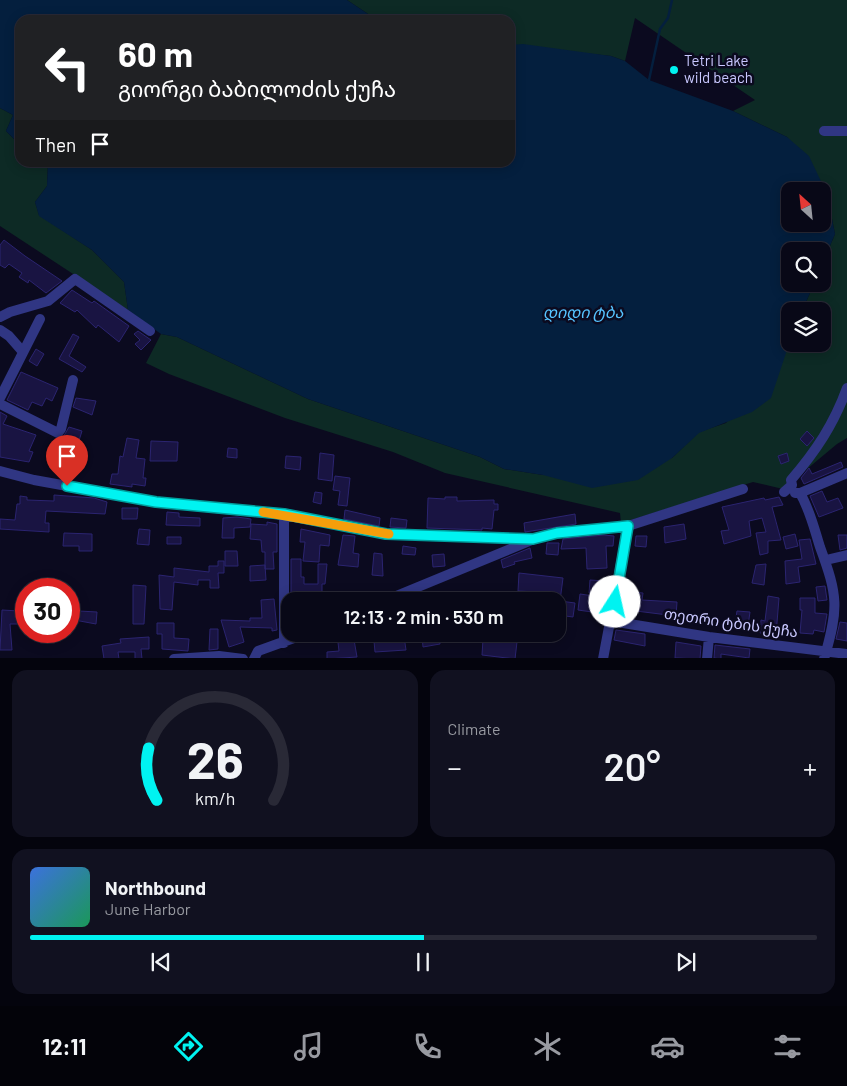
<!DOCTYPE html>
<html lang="en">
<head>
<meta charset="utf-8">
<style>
  body { margin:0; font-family:Barlow,"Noto Sans Georgian",sans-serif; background:#111120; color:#f1f3f6; height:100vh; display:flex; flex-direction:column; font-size:19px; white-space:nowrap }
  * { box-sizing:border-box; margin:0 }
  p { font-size:16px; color:#989aa1 }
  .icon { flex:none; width:28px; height:28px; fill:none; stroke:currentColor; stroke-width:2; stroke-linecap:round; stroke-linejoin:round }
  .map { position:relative; height:658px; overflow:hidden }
  .drawer { display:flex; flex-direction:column; gap:12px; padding:12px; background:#04040d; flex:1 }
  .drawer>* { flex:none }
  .guide { position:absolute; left:15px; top:15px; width:500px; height:152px; border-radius:15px; box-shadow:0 2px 12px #0003,0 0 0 1px #292936; background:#202124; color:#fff; overflow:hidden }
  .needle { width:32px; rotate:333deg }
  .fabs { position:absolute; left:781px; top:182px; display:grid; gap:10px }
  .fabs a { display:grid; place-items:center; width:50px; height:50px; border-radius:10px; background:#080817; box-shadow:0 2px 12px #0003,0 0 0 1px #292936; font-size:25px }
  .speed { position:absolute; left:15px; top:578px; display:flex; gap:10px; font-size:25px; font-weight:700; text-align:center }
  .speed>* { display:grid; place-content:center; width:65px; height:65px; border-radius:50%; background:#080817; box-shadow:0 2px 12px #0003,0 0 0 1px #292936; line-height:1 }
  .speed .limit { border:8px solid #d22; background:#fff; color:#111 }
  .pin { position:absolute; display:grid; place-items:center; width:42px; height:42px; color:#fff; margin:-51px -21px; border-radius:50% 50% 50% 0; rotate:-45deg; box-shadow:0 0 5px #0007 }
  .pin .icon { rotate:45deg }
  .me { position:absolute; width:55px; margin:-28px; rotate:10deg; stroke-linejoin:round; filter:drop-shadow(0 0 4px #0008) }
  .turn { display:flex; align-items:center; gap:18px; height:105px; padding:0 20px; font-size:22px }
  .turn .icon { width:65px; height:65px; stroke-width:2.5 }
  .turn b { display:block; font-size:35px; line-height:42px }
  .then { display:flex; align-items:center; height:48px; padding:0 20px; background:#0003; gap:10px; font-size:19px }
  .big { font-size:38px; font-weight:600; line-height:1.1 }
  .drawer .card { flex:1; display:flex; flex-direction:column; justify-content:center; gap:8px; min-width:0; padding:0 18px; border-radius:15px; background:#111120 }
  .drawer .dial { align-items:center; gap:0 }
  .dial svg { height:130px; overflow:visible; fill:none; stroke:#292936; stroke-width:7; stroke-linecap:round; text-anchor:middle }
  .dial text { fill:#f1f3f6; stroke:none }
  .song { display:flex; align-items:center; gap:15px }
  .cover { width:60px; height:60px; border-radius:8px; background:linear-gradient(135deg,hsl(220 70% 55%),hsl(150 70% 35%)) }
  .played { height:5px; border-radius:2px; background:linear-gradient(90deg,#00f3f1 50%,#292936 50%) }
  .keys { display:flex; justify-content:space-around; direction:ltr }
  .heat { display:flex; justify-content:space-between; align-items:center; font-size:28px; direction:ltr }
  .drawer .tiles { flex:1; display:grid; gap:12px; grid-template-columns:1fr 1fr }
  .card:last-child { grid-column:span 2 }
  .trip { position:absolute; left:281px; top:592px; width:285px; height:50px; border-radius:15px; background:#080817; box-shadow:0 2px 12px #0003,0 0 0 1px #292936; font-weight:600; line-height:50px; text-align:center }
  .tabs { display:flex; height:80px; justify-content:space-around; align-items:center; background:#030309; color:#989aa1 }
  .tabs .icon { width:35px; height:35px }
  .tabs .on { color:#00f3f1 }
  .tabs b { font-size:22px; color:#f1f3f6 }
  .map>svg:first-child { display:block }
</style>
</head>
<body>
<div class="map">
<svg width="847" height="659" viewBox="0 0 847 659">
  <rect width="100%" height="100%" fill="#0b0a1f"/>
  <path fill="#0d2a25" d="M 347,0 L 847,0 L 847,438 L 837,444 L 783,489 L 753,482 L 621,523 L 620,513 L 445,473 L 393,452 L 285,418 L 169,374 L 146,363 L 161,334 L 177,337 L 308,399 L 480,457 L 504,469 L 543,475 L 672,458 L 699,432 L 726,423 L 785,352 L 790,341 L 790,344 L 822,344 L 822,311 L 802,311 L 814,284 L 822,284 L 823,262 L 835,234 L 827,194 L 787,137 L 733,111 L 755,100 L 635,18 L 625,61 L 611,56 L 510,45 L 510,20 L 377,20 Z
    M 0,108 L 13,115 L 6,131 L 20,145 L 20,162 L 48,163 L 47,186 L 35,202 L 39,215 L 92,250 L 124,282 L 128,310 L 0,226 Z"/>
  <path fill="#041f3e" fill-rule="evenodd" d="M 0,0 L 347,0 L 377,20 L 20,20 L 20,145 L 6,131 L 13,115 L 0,108 Z
    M 523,44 L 611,56 L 625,61 L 649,80 L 733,111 L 787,137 L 809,156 L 827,194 L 835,234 L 823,262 L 822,251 L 790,251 L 790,284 L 814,284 L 802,311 L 790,311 L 790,341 L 771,398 L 752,412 L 699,433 L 672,458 L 638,480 L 592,488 L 543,475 L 504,469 L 480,457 L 308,399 L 177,337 L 161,334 L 128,310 L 124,282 L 92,250 L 39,216 L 35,202 L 47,186 L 48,163 L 510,162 L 510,45 ZM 790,191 L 822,191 L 822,224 L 790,224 Z"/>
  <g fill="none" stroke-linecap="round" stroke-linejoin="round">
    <path stroke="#041f3e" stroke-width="2.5" d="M 649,80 L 660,29 L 668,18 L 672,0"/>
  </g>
  <path fill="#191442" stroke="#2b2470" d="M 4,240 L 25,256 L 62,281 L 46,293 L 29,280 L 28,283 L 19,277 L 22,273 L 9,264 L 5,268 L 0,265 L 0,245 Z
    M 72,290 L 92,303 L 94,301 L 129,326 L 119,342 L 98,325 L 96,328 L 77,310 L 75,312 L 60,303 Z
    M 138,331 L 151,340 L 141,350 L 135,344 L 140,340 L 134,334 Z
    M 73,334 L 79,337 L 69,356 L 86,367 L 82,372 L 59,359 Z
    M 36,349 L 44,354 L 37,366 L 29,361 Z
    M 21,372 L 58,388 L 52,401 L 46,398 L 42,406 L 32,402 L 28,410 L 7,400 Z
    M 76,398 L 96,401 L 92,415 L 73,407 Z
    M 0,412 L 7,416 L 3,424 L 36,435 L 29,451 L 33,452 L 29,462 L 0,457 Z
    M 69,427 L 82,431 L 78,444 L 62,439 Z
    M 807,431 L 814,438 L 807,446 L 800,439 Z
    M 127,438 L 139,440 L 136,458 L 145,459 L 143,478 L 146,478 L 145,486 L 132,484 L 132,487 L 110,484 L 112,474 L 118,474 L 120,456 L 123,457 Z
    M 151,441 L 178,442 L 177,461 L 150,461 Z
    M 228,448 L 237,449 L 237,458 L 227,457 Z
    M 320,453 L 334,455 L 332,481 L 318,479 Z
    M 787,453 L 789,461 L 781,464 L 778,456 Z
    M 286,456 L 301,457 L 300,470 L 285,468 Z
    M 841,462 L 843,467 L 804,484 L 801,478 L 809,468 L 812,474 Z
    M 335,476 L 350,478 L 347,506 L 338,505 L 340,491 L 333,490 Z
    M 822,491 L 827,502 L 838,498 L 843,508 L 819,517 L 810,496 Z
    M 315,492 L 322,493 L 321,504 L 313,502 Z
    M 54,495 L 94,498 L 107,502 L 105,514 L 46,511 L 45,523 L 49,523 L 49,532 L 0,529 L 0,519 L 15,520 L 17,504 L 20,504 L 20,496 L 27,497 L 27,500 L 54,501 Z
    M 445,497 L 457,497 L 457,501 L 494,500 L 494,504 L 498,504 L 498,510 L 494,510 L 492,529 L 482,528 L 482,530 L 427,528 L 428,498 L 445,499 Z
    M 779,497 L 783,505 L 772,507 L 781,540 L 768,541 L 768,553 L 760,555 L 756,533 L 766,532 L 762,518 L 749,521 L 751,536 L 724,544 L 721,531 L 729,530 L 722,507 L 764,498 L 765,500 Z
    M 122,508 L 138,508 L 137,519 L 122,519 Z
    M 345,510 L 380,518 L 379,526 L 344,519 Z
    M 167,512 L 179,513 L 179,517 L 200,518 L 200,526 L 166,525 Z
    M 575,514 L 576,524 L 525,532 L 524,523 Z
    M 237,517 L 251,519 L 250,527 L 234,528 L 234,538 L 222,538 L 223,518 Z
    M 391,518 L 407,520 L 406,528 L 390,527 Z
    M 267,522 L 277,524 L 277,552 L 273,552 L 274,569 L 265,569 L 265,552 L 262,552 L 261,540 L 250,539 L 251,524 L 267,525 Z
    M 684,524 L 686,539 L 665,543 L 664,527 Z
    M 139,529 L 150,530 L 149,545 L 137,544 Z
    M 301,529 L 330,535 L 329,546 L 320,545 L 319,562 L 303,561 L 305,542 L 300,542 Z
    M 64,533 L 92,534 L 92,551 L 79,551 L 79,546 L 63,546 Z
    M 795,534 L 798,546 L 786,549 L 783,537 Z
    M 343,535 L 355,536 L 353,553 L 359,554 L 358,567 L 338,565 Z
    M 604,535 L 614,536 L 613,546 L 606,546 L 607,568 L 587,569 L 586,548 L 561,549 L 563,539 Z
    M 838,535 L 847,535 L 847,548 L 840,550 Z
    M 636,536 L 647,536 L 646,547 L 635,546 Z
    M 167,537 L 181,537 L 181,544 L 167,544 Z
    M 810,539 L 816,564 L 798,567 L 800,582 L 786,584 L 785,561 L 802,559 L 799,540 Z
    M 547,543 L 559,543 L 558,555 L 546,554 Z
    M 403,546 L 416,548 L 415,555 L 402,554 Z
    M 530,548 L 532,558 L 514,562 L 515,564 L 503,568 L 501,560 Z
    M 225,551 L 237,551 L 238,566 L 225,566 Z
    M 374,553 L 382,554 L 383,576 L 372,575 Z
    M 444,554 L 445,566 L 433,567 L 432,555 Z
    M 291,559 L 301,559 L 301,577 L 304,577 L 304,584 L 318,584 L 318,564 L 327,564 L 325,584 L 322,584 L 322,594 L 306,594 L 307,598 L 291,596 Z
    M 218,561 L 224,561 L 224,573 L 218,573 L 219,588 L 210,588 L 210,580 L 198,580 L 198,585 L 174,582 L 172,610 L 160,609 L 159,575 L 174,577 L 174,568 L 209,572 L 209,566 L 218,566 Z
    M 766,564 L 764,585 L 752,583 L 756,565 Z
    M 265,565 L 266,580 L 250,581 L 250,566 Z
    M 519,573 L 563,578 L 560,601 L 575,603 L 573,617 L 558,615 L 558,601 L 536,601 L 537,592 L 518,591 Z
    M 590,580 L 605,581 L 604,594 L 589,593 Z
    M 133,585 L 146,586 L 144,624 L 133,624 Z
    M 825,586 L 827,600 L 818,601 L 816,587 Z
    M 623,591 L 643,593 L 642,600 L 677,602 L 676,616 L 620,609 Z
    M 580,594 L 594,596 L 592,612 L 578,610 Z
    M 768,596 L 779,598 L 776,635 L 760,633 L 761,620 L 765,621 Z
    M 800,598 L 815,598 L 815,613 L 827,614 L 824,632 L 814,630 L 813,634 L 800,633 L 802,610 L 800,610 Z
    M 274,599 L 277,630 L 272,631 L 272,628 L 240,627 L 244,642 L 229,647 L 221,620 L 250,621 L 250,618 L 262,618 L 261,600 Z
    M 69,604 L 79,605 L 79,611 L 97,612 L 96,624 L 69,619 Z
    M 2,610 L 19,611 L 19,624 L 10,624 L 12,650 L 0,650 Z
    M 737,611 L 750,612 L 748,626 L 735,624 Z
    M 840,622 L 847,623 L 847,641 L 836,639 Z
    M 157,623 L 174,623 L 174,638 L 189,639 L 188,651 L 162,649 L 162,634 L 157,634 Z
    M 210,629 L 218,629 L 218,649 L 209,650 Z
    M 616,630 L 645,634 L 645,646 L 614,640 Z
    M 337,634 L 353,634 L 357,657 L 327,659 L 327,652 L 339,651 Z
    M 439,634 L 440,644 L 423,647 L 422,636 Z
    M 404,636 L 406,650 L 375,652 L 374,641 Z
    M 149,637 L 149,649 L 141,649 L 142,659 L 135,659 L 135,652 L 118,652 L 119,659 L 104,659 L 102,646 L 121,643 L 120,639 Z
    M 483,639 L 517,642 L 515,659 L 482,655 Z
    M 676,642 L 701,646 L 700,659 L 675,658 Z
    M 715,645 L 750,649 L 749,658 L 721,654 L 721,659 L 714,658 Z"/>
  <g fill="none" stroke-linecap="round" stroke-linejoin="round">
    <path stroke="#303683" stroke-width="10" d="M 824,131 L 847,131
      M 0,317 L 10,312 L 48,301 L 75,279 L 150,331
      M 0,330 L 9,336 L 23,352
      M 0,398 L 40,319
      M 0,404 L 58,433 L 61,429 L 73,380
      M 0,471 L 34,480 L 156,502 L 284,515 L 387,534 L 533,539 L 557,533 L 628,526 L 743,489
      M 784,492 L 792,485 L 791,480 C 816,451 834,424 847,388
      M 795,493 L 800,493 L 847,473
      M 800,493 C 810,510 814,528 820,547 C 838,596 839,608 824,659
      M 284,515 L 284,643
      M 826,560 L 847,555
      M 384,601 L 532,540
      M 611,621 L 709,637 L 847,654
      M 174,659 L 219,656 L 243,659
      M 254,659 L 258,651 L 305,634
      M 603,659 L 628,526
      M 707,659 L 709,637"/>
  </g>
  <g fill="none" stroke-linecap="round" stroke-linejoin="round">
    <defs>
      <path id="route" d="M 67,486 L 156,502 L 284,514 L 386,534 L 533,539 L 557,533 L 628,526 L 615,602"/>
    </defs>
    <use href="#route" stroke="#009e9d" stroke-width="12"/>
    <use href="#route" stroke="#00f3f1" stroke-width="9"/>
    <path stroke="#f59e0b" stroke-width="9" d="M 263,512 L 389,534"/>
  </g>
  <circle fill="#00f3f1" stroke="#0b0a1f" stroke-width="2" cx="674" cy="70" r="5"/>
  <g text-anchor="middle" stroke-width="5" stroke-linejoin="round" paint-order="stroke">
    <g font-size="15" fill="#c9c8ff" stroke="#0b0a1f" text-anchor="start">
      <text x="684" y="66">Tetri Lake<tspan x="684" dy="17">wild beach</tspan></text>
    </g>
    <g font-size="15" fill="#c9c8ff" stroke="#0b0a1f">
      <text transform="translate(731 623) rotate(8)" y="5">თეთრი ტბის ქუჩა</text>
    </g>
    <g font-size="16" font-style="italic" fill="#56c3ff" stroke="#0b0a1f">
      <text x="583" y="318">დიდი ტბა</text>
    </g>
  </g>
</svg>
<div class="fabs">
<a><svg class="needle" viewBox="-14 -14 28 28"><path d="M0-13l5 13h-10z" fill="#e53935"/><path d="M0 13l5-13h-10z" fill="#989aa1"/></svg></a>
<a><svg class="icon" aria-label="search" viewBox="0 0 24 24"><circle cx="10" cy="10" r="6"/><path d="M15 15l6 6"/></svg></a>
<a><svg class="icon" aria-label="layers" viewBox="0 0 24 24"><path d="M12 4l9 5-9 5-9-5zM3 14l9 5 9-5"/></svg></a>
</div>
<div class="speed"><div class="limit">30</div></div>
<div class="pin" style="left:67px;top:486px;background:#d93025"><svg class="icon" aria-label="arrive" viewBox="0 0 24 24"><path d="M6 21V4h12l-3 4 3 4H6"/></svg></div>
<svg class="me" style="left:615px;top:602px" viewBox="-20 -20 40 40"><circle r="19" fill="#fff"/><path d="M0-13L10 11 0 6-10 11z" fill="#00f3f1"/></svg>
<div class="trip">12:13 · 2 min · 530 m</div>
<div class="guide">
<div class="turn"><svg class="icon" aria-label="left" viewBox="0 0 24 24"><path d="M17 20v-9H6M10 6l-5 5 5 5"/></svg><div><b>60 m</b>გიორგი ბაბილოძის ქუჩა</div></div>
<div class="then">Then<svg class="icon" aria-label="arrive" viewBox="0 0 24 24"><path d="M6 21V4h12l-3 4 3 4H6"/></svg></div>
</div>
</div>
<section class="drawer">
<div class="tiles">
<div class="card dial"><svg viewBox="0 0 100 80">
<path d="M14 69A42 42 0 1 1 86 69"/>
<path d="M14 69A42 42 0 0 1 9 37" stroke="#00f3f1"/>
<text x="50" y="56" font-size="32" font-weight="700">26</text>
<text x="50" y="72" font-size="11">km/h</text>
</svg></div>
<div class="card"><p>Climate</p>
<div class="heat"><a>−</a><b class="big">20°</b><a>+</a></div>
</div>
<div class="card">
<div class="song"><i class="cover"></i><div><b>Northbound</b><p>June Harbor</p></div></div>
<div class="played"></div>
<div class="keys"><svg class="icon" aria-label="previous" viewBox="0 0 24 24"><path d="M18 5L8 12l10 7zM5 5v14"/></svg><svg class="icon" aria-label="pause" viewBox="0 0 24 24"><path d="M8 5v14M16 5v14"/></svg><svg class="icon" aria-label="next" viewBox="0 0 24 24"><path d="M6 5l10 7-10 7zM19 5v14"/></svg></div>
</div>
</div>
</section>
<nav class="tabs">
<b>12:11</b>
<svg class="icon on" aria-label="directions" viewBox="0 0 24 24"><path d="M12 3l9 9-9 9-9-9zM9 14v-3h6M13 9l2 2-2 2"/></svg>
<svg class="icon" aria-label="music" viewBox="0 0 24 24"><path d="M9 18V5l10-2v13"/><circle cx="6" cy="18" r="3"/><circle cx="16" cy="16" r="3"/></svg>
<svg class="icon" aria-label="phone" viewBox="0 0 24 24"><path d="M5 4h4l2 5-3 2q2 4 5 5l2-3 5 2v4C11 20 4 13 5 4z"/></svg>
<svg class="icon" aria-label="climate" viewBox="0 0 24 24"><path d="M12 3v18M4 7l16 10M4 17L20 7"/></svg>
<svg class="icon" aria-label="car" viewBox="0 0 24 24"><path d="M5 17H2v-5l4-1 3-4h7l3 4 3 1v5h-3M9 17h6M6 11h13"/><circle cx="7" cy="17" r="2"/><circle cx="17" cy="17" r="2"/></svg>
<svg class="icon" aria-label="filters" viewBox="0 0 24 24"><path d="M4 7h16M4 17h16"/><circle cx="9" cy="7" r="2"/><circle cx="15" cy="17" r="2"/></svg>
</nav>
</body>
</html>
